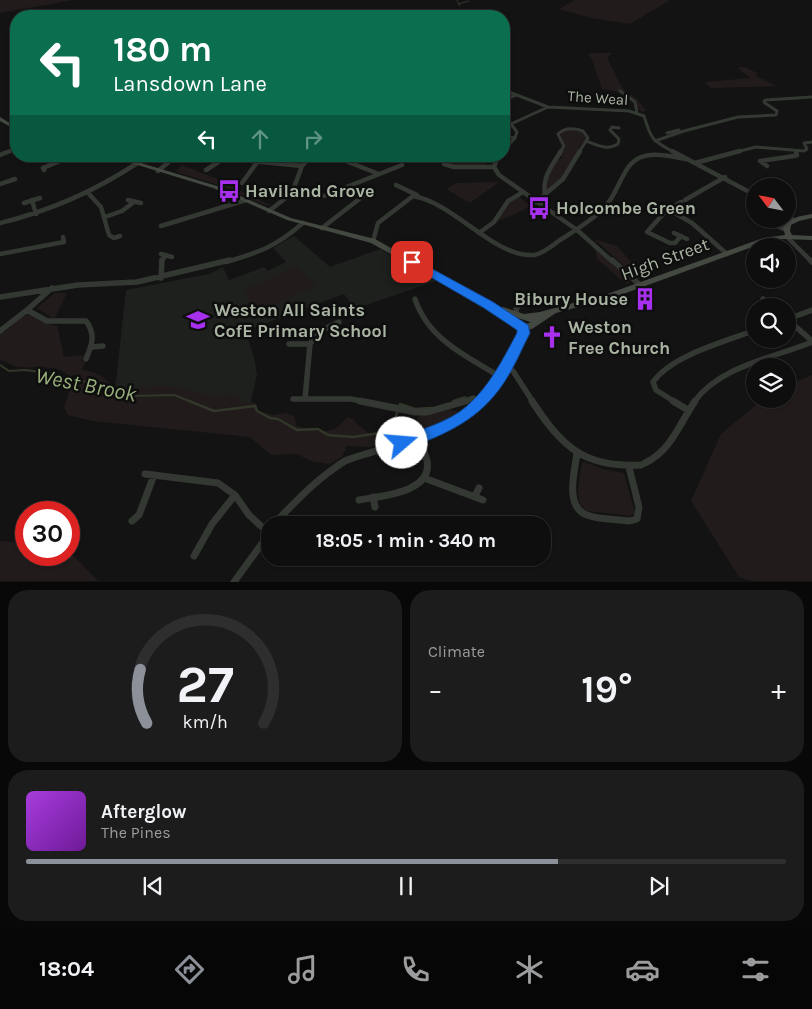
<!DOCTYPE html>
<html lang="en">
<head>
<meta charset="utf-8">
<style>
  body { margin:0; font-family:Karla,sans-serif; background:#1c1c1c; color:#f1f3f6; height:100vh; display:flex; flex-direction:column; font-size:19px; white-space:nowrap }
  * { box-sizing:border-box; margin:0 }
  p { font-size:16px; color:#9b9c9e }
  .icon { flex:none; width:28px; height:28px; fill:none; stroke:currentColor; stroke-width:2; stroke-linecap:round; stroke-linejoin:round }
  .map { position:relative; height:582px; overflow:hidden }
  .details { display:flex; flex-direction:column; gap:8px; padding:8px; background:#080808; flex:1 }
  .details>* { flex:none }
  .guide { position:absolute; left:10px; top:10px; width:500px; height:152px; border-radius:20px; box-shadow:0 1px 4px #0004,0 0 0 1px #2e2e2e; background:#0b6e4f; color:#fff; overflow:hidden }
  .needle { width:32px; rotate:302deg }
  .controls { position:absolute; left:746px; top:178px; display:grid; gap:10px }
  .controls a { display:grid; place-items:center; width:50px; height:50px; border-radius:50%; background:#0e0e0e; box-shadow:0 1px 4px #0004,0 0 0 1px #2e2e2e; font-size:25px }
  .speed { position:absolute; left:15px; top:501px; display:flex; gap:10px; font-size:25px; font-weight:700; text-align:center }
  .speed>* { display:grid; place-content:center; width:65px; height:65px; border-radius:50%; background:#0e0e0e; box-shadow:0 1px 4px #0004,0 0 0 1px #2e2e2e; line-height:1 }
  .speed .limit { border:8px solid #d22; background:#fff; color:#111 }
  .pin { position:absolute; display:grid; place-items:center; width:42px; height:42px; color:#fff; margin:-21px; border-radius:10px; box-shadow:0 2px 8px #0006 }
  .me { position:absolute; width:55px; margin:-28px; rotate:72deg; stroke-linejoin:round; filter:drop-shadow(0 0 4px #0008) }
  .turn { display:flex; align-items:center; gap:18px; height:105px; padding:0 20px; font-size:22px }
  .turn .icon { width:65px; height:65px; stroke-width:2.5 }
  .turn b { display:block; font-size:35px; line-height:42px }
  .lanes { display:flex; align-items:center; height:48px; padding:0 20px; background:#0003; justify-content:center; gap:25px; direction:ltr }
  .lanes .off { opacity:.35 }
  .big { font-size:38px; font-weight:700; line-height:1.1 }
  .details .widget { flex:1; display:flex; flex-direction:column; justify-content:center; gap:8px; min-width:0; padding:0 18px; border-radius:20px; background:#1c1c1c }
  .details .dial { align-items:center; gap:0 }
  .dial svg { height:130px; overflow:visible; fill:none; stroke:#2e2e2e; stroke-width:7; stroke-linecap:round; text-anchor:middle }
  .dial text { fill:#f1f3f6; stroke:none }
  .song { display:flex; align-items:center; gap:15px }
  .cover { width:60px; height:60px; border-radius:8px; background:linear-gradient(135deg,hsl(280 70% 55%),hsl(280 70% 35%)) }
  .played { height:5px; border-radius:2px; background:linear-gradient(90deg,#8c9099 70%,#2e2e2e 70%) }
  .keys { display:flex; justify-content:space-around; direction:ltr }
  .heat { display:flex; justify-content:space-between; align-items:center; font-size:28px; direction:ltr }
  .details .tiles { flex:1; display:grid; gap:8px; grid-template-columns:1fr 1fr }
  .widget:last-child { grid-column:span 2 }
  .trip { position:absolute; left:261px; top:516px; width:290px; height:50px; border-radius:20px; background:#0e0e0e; box-shadow:0 1px 4px #0004,0 0 0 1px #2e2e2e; font-weight:700; line-height:50px; text-align:center }
  .tabs { display:flex; height:80px; justify-content:space-around; align-items:center; background:#060606; color:#9b9c9e }
  .tabs .icon { width:35px; height:35px }
  .tabs .selected { color:#8c9099 }
  .tabs b { font-size:22px; color:#f1f3f6 }
  .map>svg:first-child { display:block }
</style>
</head>
<body>
<div class="map">
<svg width="812" height="582" viewBox="0 0 812 582">
  <rect width="100%" height="100%" fill="#121312"/>
  <path fill="#1e201e" d="M 294,236 L 330,267 L 380,249 L 436,281 L 355,309 L 344,294 L 245,331 L 254,357 L 257,375 L 250,405 L 115,390 L 126,290 L 209,274 L 223,267 L 229,280 L 264,267 L 268,271 L 286,262 L 273,248 Z"/>
  <path fill="#211c1b" d="M 0,0 L 74,0 L 0,13 Z
    M 575,0 L 670,0 L 630,24 L 591,18 L 559,9 Z
    M 597,53 L 612,53 L 607,58 L 624,91 L 636,98 L 646,110 L 643,112 L 638,109 C 636,93 616,91 602,89 L 593,62 L 588,54 Z
    M 739,67 L 745,67 L 757,73 L 756,75 L 758,77 L 777,86 L 711,88 L 704,82 L 751,78 L 741,71 Z
    M 566,129 L 582,132 L 587,139 C 577,145 574,161 567,172 L 562,172 L 565,174 L 547,193 L 545,190 L 548,174 L 559,159 L 564,158 L 561,157 L 565,144 L 560,133 Z
    M 458,156 L 488,156 L 485,166 L 454,166 L 448,163 L 449,160 Z
    M 182,165 L 220,180 L 218,183 L 235,188 L 272,206 L 264,205 L 222,186 L 176,172 Z
    M 497,182 L 498,183 L 470,203 L 446,189 L 456,183 Z
    M 518,196 L 531,206 L 509,217 L 497,221 L 507,205 Z
    M 594,239 L 617,246 L 646,278 L 639,279 Z
    M 594,246 L 629,278 L 629,283 L 626,284 L 597,259 L 595,250 L 592,247 Z
    M 297,266 L 315,286 L 257,313 L 243,291 Z
    M 55,293 L 67,293 L 54,319 L 37,308 Z
    M 29,314 L 48,324 L 57,326 L 64,357 L 84,355 L 81,361 L 86,361 L 82,370 C 96,372 106,376 114,389 C 132,391 150,384 169,386 C 182,387 194,392 207,395 C 220,397 232,389 243,402 L 256,403 L 259,411 L 273,415 L 287,413 L 295,417 L 296,425 C 303,429 323,433 332,430 C 338,428 343,422 347,417 L 353,419 L 357,424 L 372,436 L 391,430 L 402,432 L 416,426 L 417,419 L 420,414 L 449,409 L 457,411 L 456,416 L 386,444 L 370,447 L 347,446 L 342,457 L 329,464 L 311,461 L 297,454 L 271,455 L 250,437 L 92,421 L 68,415 L 64,407 L 75,374 L 70,377 C 59,363 35,369 19,367 C 12,366 7,362 0,360 L 0,334 C 12,330 18,316 29,314 Z
    M 812,375 L 812,581 L 753,581 L 739,577 L 691,501 L 721,434 L 763,399 L 788,399 L 788,385 Z
    M 585,462 L 603,469 L 624,473 L 635,513 L 630,516 L 588,511 C 572,504 580,478 582,463 Z
    M 0,541 L 26,543 L 26,555 L 69,555 L 69,551 L 98,581 L 0,581 Z"/>
  <g fill="none" stroke-linecap="round" stroke-linejoin="round">
    <path stroke="#313729" stroke-width="1" d="M 457,0 L 460,6
      M 458,4 L 469,1"/>
    <path stroke="#313729" stroke-width="2" d="M 0,365 L 9,371 L 25,370 L 56,374 L 74,382 L 90,381 L 104,389 L 132,396 L 174,395 L 192,402
      M 453,401 L 465,397"/>
    <path stroke="#313729" stroke-width="2.5" d="M 189,401 L 214,411 L 255,406 L 257,411 L 270,418 L 278,419 L 297,430 L 318,429 L 328,435 L 353,437 L 386,432 L 392,428 L 400,404 L 415,409 L 431,408"/>
    <path stroke="#343833" stroke-width="3" d="M 504,90 L 548,107
      M 620,91 L 635,102 L 637,113
      M 504,100 L 516,95
      M 504,120 L 511,124 L 517,132 L 515,138 L 504,150
      M 511,124 L 548,107 L 629,111 L 644,116 C 651,139 652,141 674,152
      M 667,133 L 679,130
      M 504,136 L 515,138
      M 586,141 C 597,145 607,151 618,144 L 619,139 L 610,130 L 612,127 L 619,128
      M 655,141 L 684,131 L 738,117 L 776,115 L 777,111 L 765,103 L 764,101 L 766,100 L 812,97
      M 7,152 L 16,149
      M 560,152 L 564,146 L 558,134 C 565,127 574,128 583,131 L 588,138 L 579,152
      M 736,152 L 756,147 L 804,151 L 807,149 L 804,143 L 812,142"/>
    <path stroke="#343833" stroke-width="4.5" d="M 672,151 L 755,195
      M 0,155 L 10,151
      M 226,156 L 232,159 L 302,166
      M 333,156 L 379,174
      M 455,156 L 445,161 L 444,164 L 454,167 L 494,167
      M 498,156 L 494,167 L 499,175 L 577,230 L 613,262
      M 695,163 L 740,151
      M 767,166 L 760,161 L 794,156 L 797,155 L 796,152
      M 44,170 L 43,168 L 72,156
      M 206,170 L 226,157
      M 158,171 L 176,156
      M 242,183 L 258,161
      M 0,184 L 15,179
      M 396,185 L 417,195
      M 89,194 L 101,207 L 109,235 L 114,238 L 120,236
      M 324,196 L 402,165
      M 545,196 C 542,176 551,168 561,151
      M 32,200 L 36,214
      M 128,200 L 141,203
      M 685,200 L 725,177
      M 536,202 L 563,179 L 580,151
      M 681,202 L 664,213 L 647,232 L 670,243 L 675,243 L 681,236
      M 24,203 L 40,198
      M 668,209 L 692,223 L 727,254
      M 269,211 L 292,193 L 302,166 L 311,156
      M 788,216 L 793,220
      M 105,217 L 122,211 L 134,202
      M 762,219 L 786,230
      M 0,223 C 50,211 93,192 136,164
      M 161,226 L 246,200
      M 322,228 L 367,193
      M 479,233 L 494,222 L 508,201 L 523,192
      M 674,233 L 687,239
      M 787,237 L 812,262
      M 373,241 L 378,223 L 413,196 C 455,203 494,258 534,255 C 543,254 553,245 560,240 C 576,230 596,218 608,203 C 617,192 622,173 631,164 C 644,149 669,156 685,159
      M 0,254 L 64,242 L 63,237
      M 161,254 L 172,257
      M 161,262 L 166,255
      M 226,262 C 260,252 275,247 303,223"/>
    <path stroke="#343833" stroke-width="5.5" d="M 612,260 L 639,284
      M 810,260 L 812,262
      M 161,278 L 162,260
      M 52,288 L 27,310 L 47,321 L 86,321 C 96,334 92,345 86,359
      M 0,297 L 78,285 L 137,282 L 230,260
      M 415,299 C 428,339 467,357 501,377
      M 763,299 L 771,306
      M 517,315 L 516,309 L 524,299
      M 788,319 L 812,310
      M 788,320 L 812,341
      M 339,322 L 318,332 L 310,344 L 305,399 L 351,399 L 366,402
      M 0,331 L 27,310
      M 289,344 L 310,344
      M 92,347 L 103,346
      M 506,368 L 513,371 L 533,402
      M 293,399 L 305,399
      M 462,402 L 473,398 L 482,401
      M 480,402 L 501,377 L 512,352 L 522,336 L 524,328
      M 675,402 L 656,390 L 653,382 C 672,355 725,342 755,330
      M 694,402 C 720,366 773,358 812,342"/>
    <path stroke="#343833" stroke-width="7" d="M 360,401 L 415,412 L 427,412 L 466,401
      M 532,401 C 562,447 584,468 641,465
      M 673,401 L 688,410
      M 577,453 C 575,470 564,507 587,515 C 599,520 617,519 630,521 L 637,519 L 639,507 L 629,467
      M 645,463 C 671,451 680,423 695,401
      M 145,474 L 218,483 L 235,495 L 249,515 L 262,527 L 268,528
      M 424,478 L 483,500
      M 475,496 L 479,488
      M 373,497 L 375,507
      M 359,500 C 380,496 433,493 427,461 C 426,453 420,446 417,439
      M 132,521 L 139,515 L 154,475
      M 273,525 C 291,506 308,488 329,472 C 334,469 339,464 345,461 C 389,444 449,439 481,401
      M 194,556 L 212,524 L 235,495
      M 234,582 L 263,542 L 270,527"/>
    <path fill="#434841" fill-rule="evenodd" d="M 0,117 L 16,127 L 16,130 L 0,121 Z
      M 108,156 L 118,156 L 217,186 L 291,218 L 375,239 L 500,309 L 503,307 L 524,314 L 540,312 L 610,293 L 763,238 L 785,235 L 783,227 C 790,217 801,216 812,214 L 812,218 L 799,221 L 791,225 L 790,231 L 792,235 L 812,236 L 812,240 L 782,239 L 766,242 L 615,297 L 556,313 L 532,329 L 521,330 L 485,307 L 371,243 L 287,220 L 213,188 ZM 509,315 L 530,322 L 531,322 C 523,327 516,320 509,315 Z"/>
  </g>
  <path fill="#1a73e8" stroke="#114b97" d="M 412,258 L 493,302 L 528,325 L 530,333 C 522,348 515,366 505,381 C 480,420 445,435 402,450 L 397,448 L 395,443 L 397,438 C 420,430 449,422 467,406 C 490,386 503,359 517,333 L 517,330 L 484,308 L 408,264 L 407,262 Z"/>
  <defs>
    <symbol id="bus-bare" viewBox="-9 -9 18 18"><path d="M-5-6H5V4H4V6H2V4H-2V6H-4V4H-5ZM-3.5-4V0h7V-4ZM-3.5 1.2v1.5H-2V1.2ZM2 1.2v1.5H3.5V1.2Z" fill="#a630ed" stroke="#0d0e0d" stroke-width="2.5" paint-order="stroke"/></symbol>
    <symbol id="building-bare" viewBox="-9 -9 18 18"><path d="M-4-6H4V6H1V3H-1V6H-4ZM-2.5-4.3h1.7v1.8h-1.7ZM.8-4.3h1.7v1.8H.8ZM-2.5-1h1.7V.8h-1.7ZM.8-1h1.7V.8H.8Z" fill="#a630ed" stroke="#0d0e0d" stroke-width="2.5" paint-order="stroke"/></symbol>
    <symbol id="school-bare" viewBox="-9 -9 18 18"><path d="M0-5L7-2L0 1L-7-2ZM-4 1L0 2.5L4 1V4Q0 6-4 4Z" fill="#a630ed" stroke="#0d0e0d" stroke-width="2.5" paint-order="stroke"/></symbol>
    <symbol id="church-bare" viewBox="-9 -9 18 18"><path d="M-1.2-6h2.4v3.5h3.3v2.4h-3.3V6h-2.4V-.1h-3.3v-2.4h3.3Z" fill="#a630ed" stroke="#0d0e0d" stroke-width="2.5" paint-order="stroke"/></symbol>
  </defs>
  <g fill-rule="evenodd">
    <use href="#bus-bare" x="213" y="175" width="32" height="32"/>
    <use href="#bus-bare" x="523" y="192" width="32" height="32"/>
    <use href="#building-bare" x="629" y="283" width="32" height="32"/>
    <use href="#school-bare" x="182" y="304" width="32" height="32"/>
    <use href="#church-bare" x="536" y="321" width="32" height="32"/>
  </g>
  <g text-anchor="middle" stroke-width="5" stroke-linejoin="round" paint-order="stroke">
    <g font-size="15" fill="#a9b4a3" stroke="#0d0e0d">
      <text transform="translate(598 98) rotate(4)" y="5">The Weal</text>
    </g>
    <g font-size="18" font-weight="bold" fill="#a9b4a3" stroke="#0d0e0d" text-anchor="start">
      <text x="245" y="197">Haviland Grove</text>
      <text x="556" y="214">Holcombe Green</text>
      <text x="628" y="305" text-anchor="end">Bibury House</text>
      <text x="214" y="316">Weston All Saints<tspan x="214" dy="21">CofE Primary School</tspan></text>
      <text x="568" y="333">Weston<tspan x="568" dy="21">Free Church</tspan></text>
    </g>
    <g font-size="18" fill="#a9b4a3" stroke="#0d0e0d">
      <text transform="translate(665 259) rotate(-20)" y="6">High Street</text>
    </g>
    <g font-size="22" font-style="italic" fill="#98af7b" stroke="#0d0e0d">
      <text transform="translate(86 384) rotate(11)" y="8">West Brook</text>
    </g>
  </g>
</svg>
<div class="controls">
<a><svg class="needle" viewBox="-14 -14 28 28"><path d="M0-13l5 13h-10z" fill="#e53935"/><path d="M0 13l5-13h-10z" fill="#9b9c9e"/></svg></a>
<a><svg class="icon" aria-label="sound" viewBox="0 0 24 24"><path d="M4 9h4l5-4v14l-5-4H4zM17 9q2 3 0 6"/></svg></a>
<a><svg class="icon" aria-label="search" viewBox="0 0 24 24"><circle cx="10" cy="10" r="6"/><path d="M15 15l6 6"/></svg></a>
<a><svg class="icon" aria-label="layers" viewBox="0 0 24 24"><path d="M12 4l9 5-9 5-9-5zM3 14l9 5 9-5"/></svg></a>
</div>
<div class="speed"><div class="limit">30</div></div>
<div class="pin" style="left:412px;top:262px;background:#d93025"><svg class="icon" aria-label="arrive" viewBox="0 0 24 24"><path d="M6 21V4h12l-3 4 3 4H6"/></svg></div>
<svg class="me" style="left:402px;top:443px" viewBox="-20 -20 40 40"><circle r="19" fill="#fff"/><path d="M0-13L10 11 0 6-10 11z" fill="#1a73e8"/></svg>
<div class="trip">18:05 · 1 min · 340 m</div>
<div class="guide">
<div class="turn"><svg class="icon" aria-label="left" viewBox="0 0 24 24"><path d="M17 20v-9H6M10 6l-5 5 5 5"/></svg><div><b>180 m</b>Lansdown Lane</div></div>
<div class="lanes"><svg class="icon" aria-label="left" viewBox="0 0 24 24"><path d="M17 20v-9H6M10 6l-5 5 5 5"/></svg><svg class="icon off" aria-label="ahead" viewBox="0 0 24 24"><path d="M12 20V5M6 11l6-6 6 6"/></svg><svg class="icon off" aria-label="right" viewBox="0 0 24 24"><path d="M7 20v-9h11M14 6l5 5-5 5"/></svg></div>
</div>
</div>
<section class="details">
<div class="tiles">
<div class="widget dial"><svg viewBox="0 0 100 80">
<path d="M14 69A42 42 0 1 1 86 69"/>
<path d="M14 69A42 42 0 0 1 10 36" stroke="#8c9099"/>
<text x="50" y="56" font-size="32" font-weight="700">27</text>
<text x="50" y="72" font-size="11">km/h</text>
</svg></div>
<div class="widget"><p>Climate</p>
<div class="heat"><a>−</a><b class="big">19°</b><a>+</a></div>
</div>
<div class="widget">
<div class="song"><i class="cover"></i><div><b>Afterglow</b><p>The Pines</p></div></div>
<div class="played"></div>
<div class="keys"><svg class="icon" aria-label="previous" viewBox="0 0 24 24"><path d="M18 5L8 12l10 7zM5 5v14"/></svg><svg class="icon" aria-label="pause" viewBox="0 0 24 24"><path d="M8 5v14M16 5v14"/></svg><svg class="icon" aria-label="next" viewBox="0 0 24 24"><path d="M6 5l10 7-10 7zM19 5v14"/></svg></div>
</div>
</div>
</section>
<nav class="tabs">
<b>18:04</b>
<svg class="icon selected" aria-label="directions" viewBox="0 0 24 24"><path d="M12 3l9 9-9 9-9-9zM9 14v-3h6M13 9l2 2-2 2"/></svg>
<svg class="icon" aria-label="music" viewBox="0 0 24 24"><path d="M9 18V5l10-2v13"/><circle cx="6" cy="18" r="3"/><circle cx="16" cy="16" r="3"/></svg>
<svg class="icon" aria-label="phone" viewBox="0 0 24 24"><path d="M5 4h4l2 5-3 2q2 4 5 5l2-3 5 2v4C11 20 4 13 5 4z"/></svg>
<svg class="icon" aria-label="climate" viewBox="0 0 24 24"><path d="M12 3v18M4 7l16 10M4 17L20 7"/></svg>
<svg class="icon" aria-label="car" viewBox="0 0 24 24"><path d="M5 17H2v-5l4-1 3-4h7l3 4 3 1v5h-3M9 17h6M6 11h13"/><circle cx="7" cy="17" r="2"/><circle cx="17" cy="17" r="2"/></svg>
<svg class="icon" aria-label="filters" viewBox="0 0 24 24"><path d="M4 7h16M4 17h16"/><circle cx="9" cy="7" r="2"/><circle cx="15" cy="17" r="2"/></svg>
</nav>
</body>
</html>
